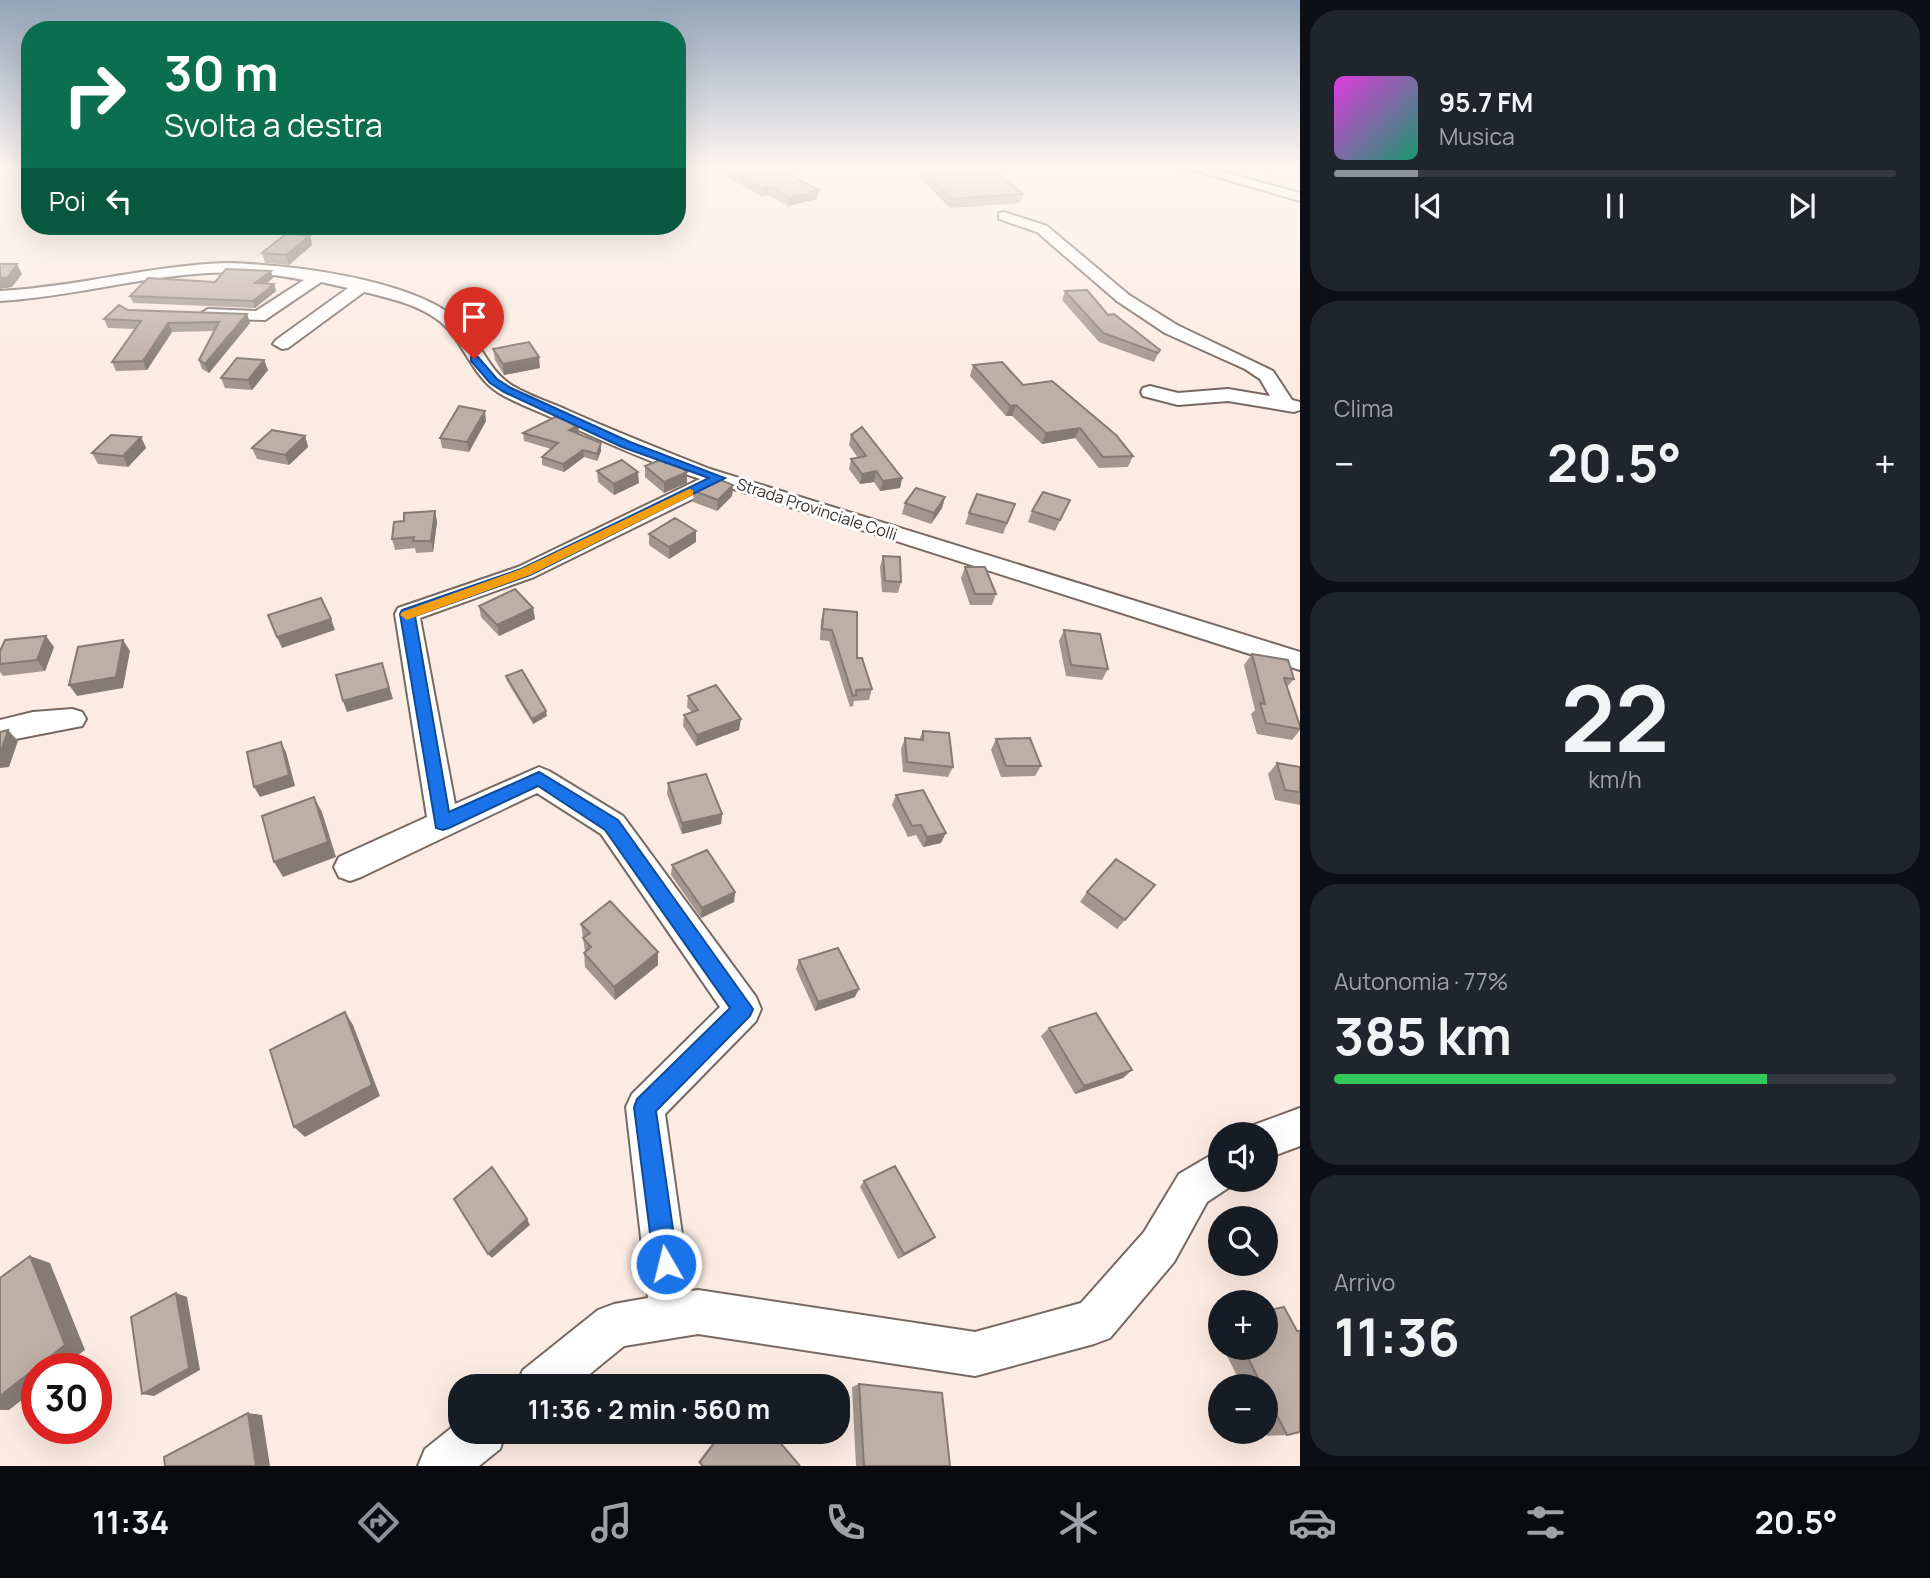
<!DOCTYPE html>
<html lang="it">
<head>
<meta charset="utf-8">
<style>
  body { margin:0; font-family:Manrope,sans-serif; background:#20242c; color:#f1f3f6; height:100vh; display:flex; flex-direction:column; font-size:26px; white-space:nowrap }
  * { box-sizing:border-box; margin:0 }
  p { font-size:23px; color:#9ea1a6 }
  .icon { flex:none; width:38px; height:38px; fill:none; stroke:currentColor; stroke-width:2; stroke-linecap:round; stroke-linejoin:round }
  .map { position:relative; flex:1; overflow:hidden }
  .side { display:flex; flex-direction:column; gap:10px; padding:10px; background:#0d0f14; width:630px }
  .side>* { flex:none }
  .guide { position:absolute; left:21px; top:21px; width:665px; height:214px; border-radius:28px; box-shadow:0 7px 28px #0002; background:#0b6e4f; color:#fff; overflow:hidden }
  .buttons { position:absolute; left:1208px; top:1122px; display:grid; gap:14px }
  .buttons a { display:grid; place-items:center; width:70px; height:70px; border-radius:50%; background:#171b24; box-shadow:0 7px 28px #0002; font-size:35px }
  .speed { position:absolute; left:21px; top:1353px; display:flex; gap:14px; font-size:35px; font-weight:700; text-align:center }
  .speed>* { display:grid; place-content:center; width:91px; height:91px; border-radius:50%; background:#171b24; box-shadow:0 7px 28px #0002; line-height:1 }
  .speed .limit { border:10px solid #d22; background:#fff; color:#111 }
  .pin { position:absolute; display:grid; place-items:center; width:60px; height:60px; color:#fff; margin:-72px -30px; border-radius:50% 50% 50% 0; rotate:-45deg; box-shadow:0 0 7px #0007 }
  .pin .icon { rotate:45deg }
  .me { position:absolute; width:77px; margin:-38px; rotate:352deg; stroke-linejoin:round; filter:drop-shadow(0 0 5px #0008) }
  .turn { display:flex; align-items:center; gap:24px; height:147px; padding:0 28px; font-size:32px }
  .turn .icon { width:91px; height:91px; stroke-width:2.5 }
  .turn b { display:block; font-size:49px; line-height:60px }
  .then { display:flex; align-items:center; height:66px; padding:0 28px; background:#0003; gap:14px; font-size:26px }
  .big { font-size:52px; font-weight:700; line-height:1.1 }
  .side .widget { flex:1; display:flex; flex-direction:column; justify-content:center; gap:10px; min-width:0; padding:0 24px; border-radius:28px; background:#20242c }
  .side .dial { align-items:center; gap:0 }
  .dial b { font-size:91px; line-height:1 }
  .song { display:flex; align-items:center; gap:21px }
  .cover { width:84px; height:84px; border-radius:10px; background:linear-gradient(135deg,hsl(300 70% 55%),hsl(160 70% 35%)) }
  .played { height:7px; border-radius:4px; background:linear-gradient(90deg,#8c9099 15%,#363941 15%) }
  .keys { display:flex; justify-content:space-around; direction:ltr }
  .heat { display:flex; justify-content:space-between; align-items:center; font-size:38px; direction:ltr }
  .charge { height:10px; border-radius:5px; background:linear-gradient(90deg,#34c759 77%,#363941 0) }
  .trip { position:absolute; left:448px; top:1374px; width:402px; height:70px; border-radius:28px; background:#171b24; box-shadow:0 7px 28px #0002; font-weight:700; line-height:70px; text-align:center }
  .tab-bar { display:flex; height:112px; justify-content:space-around; align-items:center; background:#090b0e; color:#9ea1a6 }
  .tab-bar .icon { width:49px; height:49px }
  .tab-bar .current { color:#8c9099 }
  .tab-bar b { font-size:32px; color:#f1f3f6 }
  main { display:flex; flex:1; min-height:0 }
  .map>svg:first-child { display:block }
</style>
</head>
<body>
<main>
<div class="map">
<svg width="1300" height="1466" viewBox="0 0 1300 1466">
  <rect width="100%" height="100%" fill="#fcebe2"/>
  <g fill="none" stroke-linecap="round" stroke-linejoin="round">
    <defs>
      <path id="minor" d="M 1184,167 L 1205,167 L 1300,193 L 1300,201 Z
        M 1004,212 L 1047,226 L 1129,295 L 1177,325 L 1273,371 L 1292,400 L 1300,402 L 1300,410 L 1294,412 L 1228,401 L 1178,405 L 1143,396 L 1141,392 L 1143,388 L 1150,386 L 1178,393 L 1228,389 L 1270,396 L 1260,379 L 1245,369 L 1165,333 L 1117,301 L 1037,232 L 999,219 L 999,213 Z
        M 229,263 C 292,265 404,278 455,317 C 479,336 486,370 513,386 C 530,396 549,402 567,410 C 614,431 662,450 710,469 L 1300,652 L 1300,670 L 721,485 L 534,577 L 420,618 L 455,804 L 539,767 L 549,771 L 623,816 L 756,997 L 761,1009 L 756,1021 L 665,1114 L 690,1291 L 698,1290 L 975,1332 L 1081,1303 L 1144,1232 L 1179,1174 L 1220,1150 L 1220,1180 L 1236,1180 L 1234,1184 L 1207,1202 L 1174,1262 L 1110,1338 L 1094,1344 L 975,1376 L 698,1334 L 624,1346 L 575,1386 L 516,1386 L 523,1370 L 598,1310 L 614,1304 L 648,1298 L 626,1107 L 632,1094 L 720,1007 L 601,834 L 537,793 L 361,877 L 350,881 L 339,877 L 334,867 L 339,857 L 427,817 L 395,614 L 398,608 L 518,567 L 700,479 C 651,463 604,442 557,420 C 538,411 517,404 499,393 C 477,379 468,355 453,335 C 434,308 394,299 364,292 L 288,348 L 282,349 L 273,344 L 276,340 L 348,288 L 321,282 L 265,320 L 208,319 L 200,314 L 208,309 L 256,311 L 304,280 C 273,274 240,271 208,273 C 138,277 70,297 0,301 L 0,291 C 77,287 152,265 229,263 Z
        M 72,709 L 82,712 L 86,719 L 82,726 L 0,742 L 0,720 L 33,712 Z
        M 1300,1108 L 1300,1146 L 1265,1159 L 1265,1134 L 1248,1134 L 1251,1126 Z
        M 460,1421 L 460,1432 L 506,1432 L 500,1449 L 479,1466 L 418,1466 L 425,1449 Z"/>
    </defs>
    <use href="#minor" stroke="#776961" stroke-width="4"/>
    <use href="#minor" fill="#fff" fill-rule="evenodd"/>
  </g>
  <path fill="#a3968f" d="M 710,167 L 774,167 L 817,199 L 788,206 L 768,195 L 761,196 Z
    M 922,169 L 1023,194 L 1020,203 L 950,208 L 920,178 Z
    M 310,236 L 312,245 L 289,265 L 265,263 L 262,253 Z
    M 273,278 L 266,284 L 274,284 L 276,291 L 255,308 L 133,303 L 130,296 L 215,282 Z
    M 1065,291 L 1160,350 L 1154,362 L 1099,342 L 1062,300 Z
    M 128,310 L 247,314 L 250,323 L 209,373 L 202,369 L 199,360 L 214,331 L 172,332 L 147,370 L 116,371 L 112,362 L 135,329 L 108,328 L 104,319 Z
    M 493,349 L 540,368 L 504,375 L 495,360 Z
    M 264,360 L 268,370 L 252,390 L 225,388 L 221,378 Z
    M 973,365 L 1023,385 L 1133,456 L 1128,467 L 1099,468 L 1075,438 L 1042,444 L 1012,416 L 1006,416 L 970,376 Z
    M 486,421 L 469,452 L 442,448 L 440,438 Z
    M 578,425 L 579,433 L 577,434 L 601,443 L 601,451 L 597,461 L 584,457 L 564,472 L 542,465 L 542,457 L 551,449 L 524,441 L 523,433 Z
    M 851,435 L 902,478 L 900,488 L 880,491 L 874,482 L 860,484 L 849,469 L 851,459 L 858,458 L 849,445 Z
    M 305,436 L 308,447 L 289,465 L 257,459 L 252,448 Z
    M 141,437 L 146,448 L 128,467 L 98,464 L 92,453 Z
    M 645,466 L 687,472 L 687,483 L 664,493 L 645,477 Z
    M 597,471 L 639,483 L 614,495 L 598,482 Z
    M 733,485 L 732,496 L 717,511 L 693,502 L 694,491 Z
    M 945,497 L 942,508 L 931,524 L 902,514 L 905,503 Z
    M 1015,504 L 1003,534 L 965,524 L 969,513 Z
    M 435,511 L 437,522 L 433,552 L 416,553 L 415,548 L 395,550 L 392,539 L 404,521 Z
    M 1032,511 L 1065,511 L 1055,531 L 1028,522 Z
    M 649,534 L 696,542 L 669,559 L 649,545 Z
    M 883,556 L 901,582 L 898,593 L 882,592 L 880,567 Z
    M 965,567 L 996,594 L 992,605 L 970,605 L 961,578 Z
    M 479,606 L 533,608 L 535,619 L 499,636 L 481,617 Z
    M 824,609 L 857,658 L 872,689 L 869,700 L 854,701 L 853,706 L 850,707 L 829,641 L 820,640 L 821,620 Z
    M 1064,630 L 1108,669 L 1102,680 L 1066,676 L 1059,641 Z
    M 54,647 L 45,671 L 3,676 L 0,672 L 0,651 Z
    M 1252,654 L 1294,679 L 1287,687 L 1300,726 L 1300,730 L 1292,740 L 1257,734 L 1251,714 L 1255,710 L 1244,665 Z
    M 506,676 L 547,716 L 533,724 L 507,681 Z
    M 688,696 L 739,730 L 696,746 L 683,726 L 684,715 L 692,712 L 687,707 Z
    M 923,731 L 953,767 L 948,777 L 903,772 L 901,749 L 905,738 L 919,740 Z
    M 996,739 L 1041,766 L 1035,776 L 1001,777 L 991,750 Z
    M 1277,763 L 1300,767 L 1300,805 L 1275,800 L 1268,774 Z
    M 668,783 L 722,814 L 721,824 L 682,834 L 667,794 Z
    M 896,795 L 941,843 L 923,847 L 916,835 L 908,837 L 892,805 Z
    M 672,865 L 735,892 L 734,902 L 701,918 L 671,875 Z
    M 1155,885 L 1117,929 L 1080,902 L 1087,892 Z
    M 581,924 L 658,952 L 658,965 L 615,1000 L 585,967 L 584,953 L 585,952 Z
    M 799,960 L 855,997 L 815,1011 L 796,969 Z
    M 1049,1028 L 1132,1070 L 1123,1078 L 1075,1094 L 1041,1036 Z
    M 864,1181 L 935,1237 L 929,1242 L 898,1259 L 860,1187 Z
    M 1220,1321 L 1220,1340 L 1211,1323 Z
    M 1223,1348 L 1265,1348 L 1287,1435 L 1267,1436 L 1265,1432 L 1265,1386 L 1242,1386 Z
    M 859,1384 L 950,1466 L 856,1466 L 852,1387 Z
    M 721,1432 L 771,1432 L 799,1466 L 701,1466 L 698,1462 Z"/>
  <path fill="#857a74" d="M 769,186 L 768,195 L 761,196 L 762,188 Z
    M 819,190 L 817,199 L 788,206 L 789,198 Z
    M 310,236 L 312,245 L 289,265 L 286,255 Z
    M 17,264 L 22,274 L 12,287 L 0,289 L 0,278 Z
    M 271,271 L 273,278 L 258,290 L 255,283 Z
    M 274,284 L 276,291 L 255,308 L 253,301 Z
    M 247,314 L 250,323 L 209,373 L 205,364 Z
    M 168,323 L 172,332 L 147,370 L 143,361 Z
    M 539,357 L 540,368 L 504,375 L 503,364 Z
    M 264,360 L 268,370 L 252,390 L 248,380 Z
    M 1016,405 L 1012,416 L 1006,416 L 1010,406 Z
    M 485,411 L 486,421 L 469,452 L 467,442 Z
    M 578,425 L 579,433 L 570,438 L 569,430 Z
    M 1080,428 L 1075,438 L 1042,444 L 1046,433 Z
    M 305,436 L 308,447 L 289,465 L 285,455 Z
    M 141,437 L 146,448 L 128,467 L 123,456 Z
    M 601,443 L 601,451 L 597,461 L 597,454 Z
    M 583,450 L 584,457 L 564,472 L 563,464 Z
    M 876,471 L 874,482 L 860,484 L 862,474 Z
    M 638,472 L 639,483 L 614,495 L 614,484 Z
    M 687,472 L 687,483 L 664,493 L 664,482 Z
    M 902,478 L 900,488 L 880,491 L 883,481 Z
    M 733,485 L 732,496 L 717,511 L 718,500 Z
    M 945,497 L 942,508 L 931,524 L 934,513 Z
    M 435,511 L 437,522 L 433,552 L 431,541 Z
    M 696,531 L 696,542 L 669,559 L 669,547 Z
    M 533,608 L 535,619 L 499,636 L 497,625 Z
    M 331,619 L 335,630 L 282,648 L 277,637 Z
    M 46,636 L 54,647 L 45,671 L 37,660 Z
    M 123,640 L 130,651 L 123,688 L 77,696 L 69,685 Z
    M 382,663 L 393,699 L 347,712 L 343,701 Z
    M 546,711 L 547,716 L 533,724 L 532,719 Z
    M 741,719 L 739,730 L 696,746 L 697,735 Z
    M 8,730 L 18,741 L 9,767 L 0,768 L 0,754 Z
    M 281,742 L 286,752 L 295,786 L 260,797 L 254,787 Z
    M 314,797 L 322,812 L 336,857 L 283,877 L 274,862 Z
    M 722,814 L 721,824 L 682,834 L 682,823 Z
    M 946,833 L 941,843 L 923,847 L 927,837 Z
    M 735,892 L 734,902 L 701,918 L 702,908 Z
    M 658,952 L 658,965 L 615,1000 L 614,987 Z
    M 859,989 L 855,997 L 815,1011 L 818,1002 Z
    M 345,1012 L 353,1025 L 380,1096 L 305,1137 L 294,1127 Z
    M 1132,1070 L 1123,1078 L 1075,1094 L 1084,1086 Z
    M 527,1219 L 530,1225 L 492,1258 L 488,1254 Z
    M 935,1237 L 929,1242 L 898,1259 L 904,1254 Z
    M 30,1256 L 50,1263 L 85,1350 L 61,1368 L 37,1368 L 37,1388 L 9,1410 L 0,1410 L 0,1396 Z
    M 176,1293 L 187,1297 L 200,1370 L 154,1396 L 142,1394 Z
    M 248,1413 L 262,1415 L 270,1466 L 256,1466 Z"/>
  <path fill="#beafa6" stroke="#857a74" stroke-width="2" d="M 725,167 L 774,167 L 819,190 L 789,198 L 769,186 L 762,188 Z
    M 933,167 L 989,167 L 1023,194 L 952,199 L 922,169 Z
    M 287,233 L 310,236 L 286,255 L 262,253 Z
    M 0,264 L 17,264 L 7,278 L 0,278 Z
    M 226,269 L 271,271 L 255,283 L 274,284 L 253,301 L 130,296 L 148,278 L 215,282 Z
    M 1087,290 L 1108,315 L 1114,314 L 1160,350 L 1158,353 L 1103,333 L 1065,291 Z
    M 119,305 L 128,310 L 247,314 L 205,364 L 199,360 L 219,322 L 168,323 L 143,361 L 112,362 L 141,321 L 104,319 Z
    M 529,342 L 539,357 L 503,364 L 493,349 Z
    M 237,358 L 264,360 L 248,380 L 221,378 Z
    M 1002,362 L 1023,385 L 1052,381 L 1116,435 L 1133,456 L 1103,457 L 1080,428 L 1046,433 L 1016,405 L 1010,406 L 973,365 Z
    M 459,406 L 485,411 L 467,442 L 440,438 Z
    M 557,416 L 578,425 L 569,430 L 601,443 L 597,454 L 583,450 L 563,464 L 542,457 L 558,443 L 523,433 Z
    M 862,427 L 902,478 L 883,481 L 876,471 L 862,474 L 851,459 L 866,456 L 851,435 Z
    M 272,430 L 305,436 L 285,455 L 252,448 Z
    M 111,435 L 141,437 L 123,456 L 92,453 Z
    M 665,458 L 676,462 L 687,472 L 664,482 L 645,466 Z
    M 622,460 L 638,472 L 614,484 L 597,471 Z
    M 718,479 L 733,485 L 718,500 L 694,491 Z
    M 916,488 L 945,497 L 934,513 L 905,503 Z
    M 1043,492 L 1070,500 L 1060,520 L 1032,511 Z
    M 977,494 L 1015,504 L 1007,523 L 969,513 Z
    M 435,511 L 431,541 L 413,541 L 414,537 L 392,539 L 394,522 L 404,521 L 404,513 Z
    M 675,518 L 696,531 L 669,547 L 649,534 Z
    M 883,556 L 900,557 L 901,582 L 885,581 Z
    M 965,567 L 985,567 L 996,594 L 975,594 Z
    M 515,589 L 533,608 L 497,625 L 479,606 Z
    M 321,598 L 331,619 L 277,637 L 268,615 Z
    M 824,609 L 857,612 L 857,658 L 862,658 L 872,689 L 856,690 L 856,695 L 853,696 L 832,630 L 822,629 Z
    M 1064,630 L 1100,634 L 1108,669 L 1071,665 Z
    M 46,636 L 37,660 L 0,664 L 0,651 L 5,640 Z
    M 123,640 L 116,677 L 69,685 L 78,647 Z
    M 1252,654 L 1288,660 L 1294,679 L 1284,678 L 1300,726 L 1300,729 L 1266,723 L 1260,703 L 1265,704 Z
    M 382,663 L 389,688 L 343,701 L 336,675 Z
    M 522,670 L 546,711 L 532,719 L 506,676 Z
    M 716,685 L 741,719 L 697,735 L 684,715 L 698,710 L 688,696 Z
    M 8,730 L 0,754 L 0,732 Z
    M 923,731 L 949,733 L 953,767 L 907,762 L 905,738 L 923,740 Z
    M 1030,738 L 1041,766 L 1006,766 L 996,739 Z
    M 281,742 L 289,775 L 254,787 L 247,752 Z
    M 1277,763 L 1300,767 L 1300,792 L 1285,790 Z
    M 706,774 L 722,814 L 682,823 L 668,783 Z
    M 923,790 L 946,833 L 927,837 L 921,825 L 912,826 L 896,795 Z
    M 314,797 L 328,842 L 274,862 L 262,816 Z
    M 707,850 L 735,892 L 702,908 L 672,865 Z
    M 1116,859 L 1155,885 L 1125,920 L 1087,892 Z
    M 610,901 L 658,952 L 614,987 L 584,953 L 591,947 L 583,938 L 590,933 L 581,924 Z
    M 838,948 L 859,989 L 818,1002 L 799,960 Z
    M 345,1012 L 372,1085 L 294,1127 L 270,1050 Z
    M 1096,1013 L 1132,1070 L 1084,1086 L 1049,1028 Z
    M 895,1166 L 935,1237 L 904,1254 L 864,1181 Z
    M 492,1167 L 527,1219 L 488,1254 L 454,1199 Z
    M 30,1256 L 65,1345 L 0,1396 L 0,1278 Z
    M 176,1293 L 189,1368 L 142,1394 L 131,1317 Z
    M 1284,1307 L 1297,1331 L 1300,1331 L 1300,1432 L 1287,1435 L 1265,1392 L 1265,1386 L 1262,1386 L 1243,1348 L 1265,1348 L 1265,1311 Z
    M 859,1384 L 942,1393 L 950,1466 L 864,1466 Z
    M 248,1413 L 256,1466 L 165,1466 L 164,1457 Z
    M 723,1432 L 771,1432 L 800,1466 L 703,1466 L 700,1462 Z"/>
  <linearGradient id="sky" x2="0" y2="1"><stop stop-color="#93a4b9"/><stop offset="0.45" stop-color="#fef6f2"/><stop offset="1" stop-color="#fef6f2" stop-opacity="0"/></linearGradient>
  <rect width="1300" height="372" fill="url(#sky)"/>
  <path fill="#1a73e8" stroke="#114b97" stroke-width="2" d="M 471,357 L 478,357 L 497,379 L 511,388 L 630,442 L 725,478 L 530,575 L 415,616 L 449,812 L 539,772 L 618,820 L 753,1009 L 750,1016 L 656,1111 L 678,1264 L 674,1272 L 666,1276 L 657,1272 L 654,1264 L 634,1107 L 637,1099 L 730,1008 L 605,830 L 538,786 L 449,828 L 443,830 L 436,828 L 400,614 L 402,610 L 521,569 L 709,478 L 622,447 L 504,392 L 490,383 L 471,361 Z"/>
  <path fill="#f59e0b" d="M 689,489 L 693,490 L 693,495 L 530,575 L 412,618 L 407,620 L 400,615 L 402,612 L 521,569 Z"/>
  <g text-anchor="middle" stroke-width="6" stroke-linejoin="round" paint-order="stroke">
    <g font-size="16" fill="#39322e" stroke="#fff">
      <text transform="translate(817 509) rotate(18)" y="6">Strada Provinciale Colli</text>
    </g>
  </g>
</svg>
<div class="buttons">
<a><svg class="icon" aria-label="sound" viewBox="0 0 24 24"><path d="M4 9h4l5-4v14l-5-4H4zM17 9q2 3 0 6"/></svg></a>
<a><svg class="icon" aria-label="search" viewBox="0 0 24 24"><circle cx="10" cy="10" r="6"/><path d="M15 15l6 6"/></svg></a>
<a>+</a>
<a>−</a>
</div>
<div class="speed"><div class="limit">30</div></div>
<div class="pin" style="left:474px;top:359px;background:#d93025"><svg class="icon" aria-label="arrive" viewBox="0 0 24 24"><path d="M6 21V4h12l-3 4 3 4H6"/></svg></div>
<svg class="me" style="left:666px;top:1264px" viewBox="-20 -20 40 40"><circle r="17" fill="#1a73e8" stroke="#fff" stroke-width="3"/><path d="M0-11L8 9 0 5-8 9z" fill="#fff"/></svg>
<div class="trip">11:36 · 2 min · 560 m</div>
<div class="guide">
<div class="turn"><svg class="icon" aria-label="right" viewBox="0 0 24 24"><path d="M7 20v-9h11M14 6l5 5-5 5"/></svg><div><b>30 m</b>Svolta a destra</div></div>
<div class="then">Poi<svg class="icon" aria-label="left" viewBox="0 0 24 24"><path d="M17 20v-9H6M10 6l-5 5 5 5"/></svg></div>
</div>
</div>
<section class="side">
<div class="widget">
<div class="song"><i class="cover"></i><div><b>95.7 FM</b><p>Musica</p></div></div>
<div class="played"></div>
<div class="keys"><svg class="icon" aria-label="previous" viewBox="0 0 24 24"><path d="M18 5L8 12l10 7zM5 5v14"/></svg><svg class="icon" aria-label="pause" viewBox="0 0 24 24"><path d="M8 5v14M16 5v14"/></svg><svg class="icon" aria-label="next" viewBox="0 0 24 24"><path d="M6 5l10 7-10 7zM19 5v14"/></svg></div>
</div>
<div class="widget"><p>Clima</p>
<div class="heat"><a>−</a><b class="big">20.5°</b><a>+</a></div>
</div>
<div class="widget dial"><b>22</b><p>km/h</p></div>
<div class="widget"><p>Autonomia · 77%</p><b class="big">385 km</b><div class="charge"></div></div>
<div class="widget"><p>Arrivo</p><b class="big">11:36</b></div>
</section>
</main>
<nav class="tab-bar">
<b>11:34</b>
<svg class="icon current" aria-label="directions" viewBox="0 0 24 24"><path d="M12 3l9 9-9 9-9-9zM9 14v-3h6M13 9l2 2-2 2"/></svg>
<svg class="icon" aria-label="music" viewBox="0 0 24 24"><path d="M9 18V5l10-2v13"/><circle cx="6" cy="18" r="3"/><circle cx="16" cy="16" r="3"/></svg>
<svg class="icon" aria-label="phone" viewBox="0 0 24 24"><path d="M5 4h4l2 5-3 2q2 4 5 5l2-3 5 2v4C11 20 4 13 5 4z"/></svg>
<svg class="icon" aria-label="climate" viewBox="0 0 24 24"><path d="M12 3v18M4 7l16 10M4 17L20 7"/></svg>
<svg class="icon" aria-label="car" viewBox="0 0 24 24"><path d="M5 17H2v-5l4-1 3-4h7l3 4 3 1v5h-3M9 17h6M6 11h13"/><circle cx="7" cy="17" r="2"/><circle cx="17" cy="17" r="2"/></svg>
<svg class="icon" aria-label="filters" viewBox="0 0 24 24"><path d="M4 7h16M4 17h16"/><circle cx="9" cy="7" r="2"/><circle cx="15" cy="17" r="2"/></svg>
<b>20.5°</b>
</nav>
</body>
</html>
